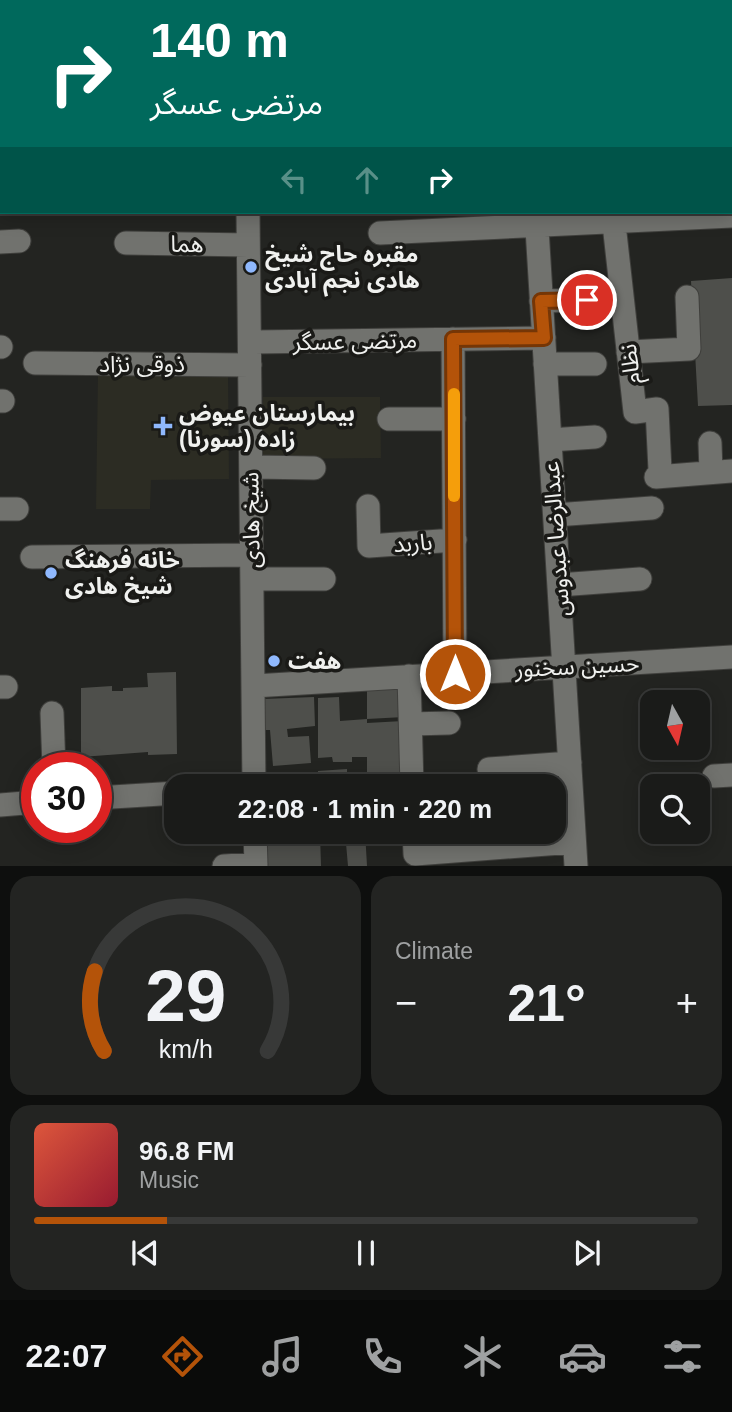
<!DOCTYPE html>
<html lang="en">
<head>
<meta charset="utf-8">
<style>
  body { margin:0; font-family:Helvetica,"Noto Sans Arabic",sans-serif; background:#232422; color:#f1f3f6; height:100vh; display:flex; flex-direction:column; font-size:26px; white-space:nowrap }
  * { box-sizing:border-box; margin:0 }
  p { font-size:23px; color:#9fa1a2 }
  .icon { flex:none; width:38px; height:38px; fill:none; stroke:currentColor; stroke-width:2; stroke-linecap:round; stroke-linejoin:round }
  .map { position:relative; height:866px; overflow:hidden }
  .drawer { display:flex; flex-direction:column; gap:10px; padding:10px; background:#0e0f0e; flex:1 }
  .drawer>* { flex:none }
  .hud { position:absolute; left:0px; top:0px; width:733px; height:214px; box-shadow:0 4px 18px #0003,0 0 0 2px #383938; background:#00695c; color:#fff; overflow:hidden }
  .needle { width:46px; rotate:172deg }
  .buttons { position:absolute; left:640px; top:690px; display:grid; gap:14px }
  .buttons a { display:grid; place-items:center; width:70px; height:70px; border-radius:14px; background:#1a1b19; box-shadow:0 4px 18px #0003,0 0 0 2px #383938; font-size:35px }
  .speed { position:absolute; left:21px; top:752px; display:flex; gap:14px; font-size:35px; font-weight:700; text-align:center }
  .speed>* { display:grid; place-content:center; width:91px; height:91px; border-radius:50%; background:#1a1b19; box-shadow:0 4px 18px #0003,0 0 0 2px #383938; line-height:1 }
  .speed .limit { border:10px solid #d22; background:#fff; color:#111 }
  .pin { position:absolute; display:grid; place-items:center; width:60px; height:60px; color:#fff; margin:-30px; border:4px solid #fff; border-radius:50%; box-shadow:0 2px 7px #0007 }
  .me { position:absolute; width:77px; margin:-38px; rotate:0deg; stroke-linejoin:round; filter:drop-shadow(0 0 5px #0008) }
  .turn { display:flex; align-items:center; gap:24px; height:147px; padding:0 35px; font-size:32px }
  .turn .icon { width:91px; height:91px; stroke-width:2.5 }
  .turn b { display:block; font-size:49px; line-height:60px }
  .lanes { display:flex; align-items:center; height:66px; padding:0 35px; background:#0003; justify-content:center; gap:35px; direction:ltr }
  .lanes .off { opacity:.35 }
  .big { font-size:52px; font-weight:600; line-height:1.1 }
  .drawer .tile { flex:1; display:flex; flex-direction:column; justify-content:center; gap:10px; min-width:0; padding:0 24px; border-radius:21px; background:#232422 }
  .drawer .dial { align-items:center; gap:0 }
  .dial svg { height:182px; overflow:visible; fill:none; stroke:#383938; stroke-width:7; stroke-linecap:round; text-anchor:middle }
  .dial text { fill:#f1f3f6; stroke:none }
  .song { display:flex; align-items:center; gap:21px }
  .cover { width:84px; height:84px; border-radius:10px; background:linear-gradient(135deg,hsl(10 70% 55%),hsl(350 70% 35%)) }
  .played { height:7px; border-radius:4px; background:linear-gradient(90deg,#b45309 20%,#383938 20%) }
  .keys { display:flex; justify-content:space-around; direction:ltr }
  .heat { display:flex; justify-content:space-between; align-items:center; font-size:38px; direction:ltr }
  .drawer .tiles { flex:1; display:grid; gap:10px; grid-template-columns:1fr 1fr }
  .tile:last-child { grid-column:span 2 }
  .trip { position:absolute; left:164px; top:774px; width:402px; height:70px; border-radius:21px; background:#1a1b19; box-shadow:0 4px 18px #0003,0 0 0 2px #383938; font-weight:600; line-height:70px; text-align:center }
  .dock { display:flex; height:112px; justify-content:space-around; align-items:center; background:#0a0b0a; color:#9fa1a2 }
  .dock .icon { width:49px; height:49px }
  .dock .selected { color:#b45309 }
  .dock b { font-size:32px; color:#f1f3f6 }
  .map>svg:first-child { display:block }
</style>
</head>
<body>
<div class="map">
<svg width="732" height="866" viewBox="0 0 732 866">
  <rect width="100%" height="100%" fill="#232421"/>
  <path fill="#2c2c23" d="M 98,373 L 228,373 L 229,479 L 151,480 L 150,509 L 96,509 Z
    M 263,397 L 380,397 L 381,458 L 263,459 Z"/>
  <path fill="#4e4f4b" d="M 732,278 L 732,405 L 698,406 L 691,281 Z
    M 176,672 L 177,754 L 148,755 L 148,752 L 81,757 L 81,688 L 112,686 L 112,691 L 123,691 L 123,688 L 148,687 L 147,673 Z
    M 402,688 L 404,717 L 367,719 L 367,723 L 403,721 L 406,786 L 292,786 L 292,782 L 300,781 L 300,776 L 318,775 L 318,771 L 347,769 L 347,777 L 367,775 L 367,757 L 352,757 L 352,762 L 333,762 L 332,757 L 318,758 L 318,698 L 339,697 L 340,721 L 367,719 L 367,689 Z
    M 314,697 L 315,726 L 287,729 L 288,737 L 309,736 L 311,763 L 273,766 L 270,730 L 264,730 L 263,699 Z
    M 267,772 L 289,772 L 290,786 L 268,786 Z
    M 268,831 L 299,831 L 299,835 L 320,834 L 321,866 L 268,866 Z
    M 353,831 L 365,831 L 367,866 L 348,866 L 345,832 Z"/>
  <g fill="none" stroke-linecap="round" stroke-linejoin="round">
    <defs>
      <path id="minor" d="M 38,0 L 38,2
        M 245,0 L 246,2
        M 523,0 L 523,2
        M 54,2 L 67,0
        M 0,96 L 2,96
        M 248,212 L 254,786
        M 536,212 L 576,866
        M 380,233 L 732,216
        M 615,233 L 635,412 L 657,409 L 660,470
        M 0,242 L 19,241
        M 126,243 L 248,245
        M 541,301 L 587,300
        M 453,339 L 455,674
        M 250,342 L 544,338
        M 0,347 L 1,347
        M 628,352 L 689,349 L 687,297
        M 35,363 L 250,365
        M 545,364 L 595,364
        M 0,401 L 3,401
        M 389,419 L 454,419
        M 550,440 L 595,437
        M 710,443 L 711,472
        M 251,467 L 314,468
        M 656,477 L 732,471
        M 368,506 L 369,546 L 455,540
        M 0,509 L 17,509
        M 555,515 L 652,508
        M 32,557 L 252,555
        M 252,579 L 324,579
        M 559,585 L 640,579
        M 409,676 L 412,786
        M 253,686 L 732,657
        M 0,687 L 6,687
        M 52,713 L 54,768
        M 411,724 L 449,723
        M 489,769 L 570,763
        M 714,776 L 732,775
        M 96,798 L 177,793
        M 0,805 L 37,802
        M 255,831 L 256,866
        M 414,831 L 415,854 L 574,842
        M 224,866 L 256,864"/>
    </defs>
    <use href="#minor" stroke="#3f3f3c" stroke-width="25"/>
    <use href="#minor" stroke="#71726e" stroke-width="23"/>
  </g>
  <g fill="none" stroke-linecap="round" stroke-linejoin="round">
    <defs>
      <path id="route" d="M 455,674 L 453,339 L 544,338 L 541,301 L 587,300"/>
    </defs>
    <use href="#route" stroke="#753606" stroke-width="18"/>
    <use href="#route" stroke="#b45309" stroke-width="12"/>
    <path stroke="#f59e0b" stroke-width="12" d="M 454,394 L 454,496"/>
  </g>
  <g fill="#8fb8fd" stroke="#1a1a17" stroke-width="2.5">
    <circle cx="251" cy="267" r="7"/>
    <path d="M159.5 415.5h7v7h7v7h-7v7h-7v-7h-7v-7h7z"/>
    <circle cx="51" cy="573" r="7"/>
    <circle cx="274" cy="661" r="7"/>
  </g>
  <g text-anchor="middle" stroke-width="7" stroke-linejoin="round" paint-order="stroke">
    <g font-size="23" fill="#f0f1ef" stroke="#1a1a17">
      <text transform="translate(187 244) rotate(1)" y="8">هما</text>
      <text transform="translate(355 341) rotate(-1)" y="8">مرتضی عسگر</text>
      <text x="142" y="372">ذوقی نژاد</text>
      <text transform="translate(630 364) rotate(-97)" y="8">نظام</text>
      <text transform="translate(251 520) rotate(-91)" y="8">شیخ هادی</text>
      <text transform="translate(556 539) rotate(-94)" y="8">عبدالرضا عبدوس</text>
      <text transform="translate(413 543) rotate(-4)" y="8">باربد</text>
      <text transform="translate(577 666) rotate(-3)" y="8">حسین سخنور</text>
    </g>
    <g font-size="23" font-weight="bold" fill="#f0f1ef" stroke="#1a1a17" text-anchor="start">
      <text x="265" y="262">مقبره حاج شیخ<tspan x="265" dy="26">هادی نجم آبادی</tspan></text>
      <text x="179" y="421">بیمارستان عیوض<tspan x="179" dy="26">زاده (سورنا)</tspan></text>
      <text x="65" y="568">خانه فرهنگ<tspan x="65" dy="26">شیخ هادی</tspan></text>
      <text x="288" y="669">هفت</text>
    </g>
  </g>
</svg>
<div class="buttons">
<a><svg class="needle" viewBox="-14 -14 28 28"><path d="M0-13l5 13h-10z" fill="#e53935"/><path d="M0 13l5-13h-10z" fill="#9fa1a2"/></svg></a>
<a><svg class="icon" aria-label="search" viewBox="0 0 24 24"><circle cx="10" cy="10" r="6"/><path d="M15 15l6 6"/></svg></a>
</div>
<div class="speed"><div class="limit">30</div></div>
<div class="pin" style="left:587px;top:300px;background:#d93025"><svg class="icon" aria-label="arrive" viewBox="0 0 24 24"><path d="M6 21V4h12l-3 4 3 4H6"/></svg></div>
<svg class="me" style="left:455px;top:674px" viewBox="-20 -20 40 40"><circle r="17" fill="#b45309" stroke="#fff" stroke-width="3"/><path d="M0-11L8 9 0 5-8 9z" fill="#fff"/></svg>
<div class="trip">22:08 · 1 min · 220 m</div>
<div class="hud">
<div class="turn"><svg class="icon" aria-label="right" viewBox="0 0 24 24"><path d="M7 20v-9h11M14 6l5 5-5 5"/></svg><div><b>140 m</b>مرتضی عسگر</div></div>
<div class="lanes"><svg class="icon off" aria-label="left" viewBox="0 0 24 24"><path d="M17 20v-9H6M10 6l-5 5 5 5"/></svg><svg class="icon off" aria-label="ahead" viewBox="0 0 24 24"><path d="M12 20V5M6 11l6-6 6 6"/></svg><svg class="icon" aria-label="right" viewBox="0 0 24 24"><path d="M7 20v-9h11M14 6l5 5-5 5"/></svg></div>
</div>
</div>
<section class="drawer">
<div class="tiles">
<div class="tile dial"><svg viewBox="0 0 100 80">
<path d="M14 69A42 42 0 1 1 86 69"/>
<path d="M14 69A42 42 0 0 1 10 34" stroke="#b45309"/>
<text x="50" y="56" font-size="32" font-weight="700">29</text>
<text x="50" y="72" font-size="11">km/h</text>
</svg></div>
<div class="tile"><p>Climate</p>
<div class="heat"><a>−</a><b class="big">21°</b><a>+</a></div>
</div>
<div class="tile">
<div class="song"><i class="cover"></i><div><b>96.8 FM</b><p>Music</p></div></div>
<div class="played"></div>
<div class="keys"><svg class="icon" aria-label="previous" viewBox="0 0 24 24"><path d="M18 5L8 12l10 7zM5 5v14"/></svg><svg class="icon" aria-label="pause" viewBox="0 0 24 24"><path d="M8 5v14M16 5v14"/></svg><svg class="icon" aria-label="next" viewBox="0 0 24 24"><path d="M6 5l10 7-10 7zM19 5v14"/></svg></div>
</div>
</div>
</section>
<nav class="dock">
<b>22:07</b>
<svg class="icon selected" aria-label="directions" viewBox="0 0 24 24"><path d="M12 3l9 9-9 9-9-9zM9 14v-3h6M13 9l2 2-2 2"/></svg>
<svg class="icon" aria-label="music" viewBox="0 0 24 24"><path d="M9 18V5l10-2v13"/><circle cx="6" cy="18" r="3"/><circle cx="16" cy="16" r="3"/></svg>
<svg class="icon" aria-label="phone" viewBox="0 0 24 24"><path d="M5 4h4l2 5-3 2q2 4 5 5l2-3 5 2v4C11 20 4 13 5 4z"/></svg>
<svg class="icon" aria-label="climate" viewBox="0 0 24 24"><path d="M12 3v18M4 7l16 10M4 17L20 7"/></svg>
<svg class="icon" aria-label="car" viewBox="0 0 24 24"><path d="M5 17H2v-5l4-1 3-4h7l3 4 3 1v5h-3M9 17h6M6 11h13"/><circle cx="7" cy="17" r="2"/><circle cx="17" cy="17" r="2"/></svg>
<svg class="icon" aria-label="filters" viewBox="0 0 24 24"><path d="M4 7h16M4 17h16"/><circle cx="9" cy="7" r="2"/><circle cx="15" cy="17" r="2"/></svg>
</nav>
</body>
</html>
